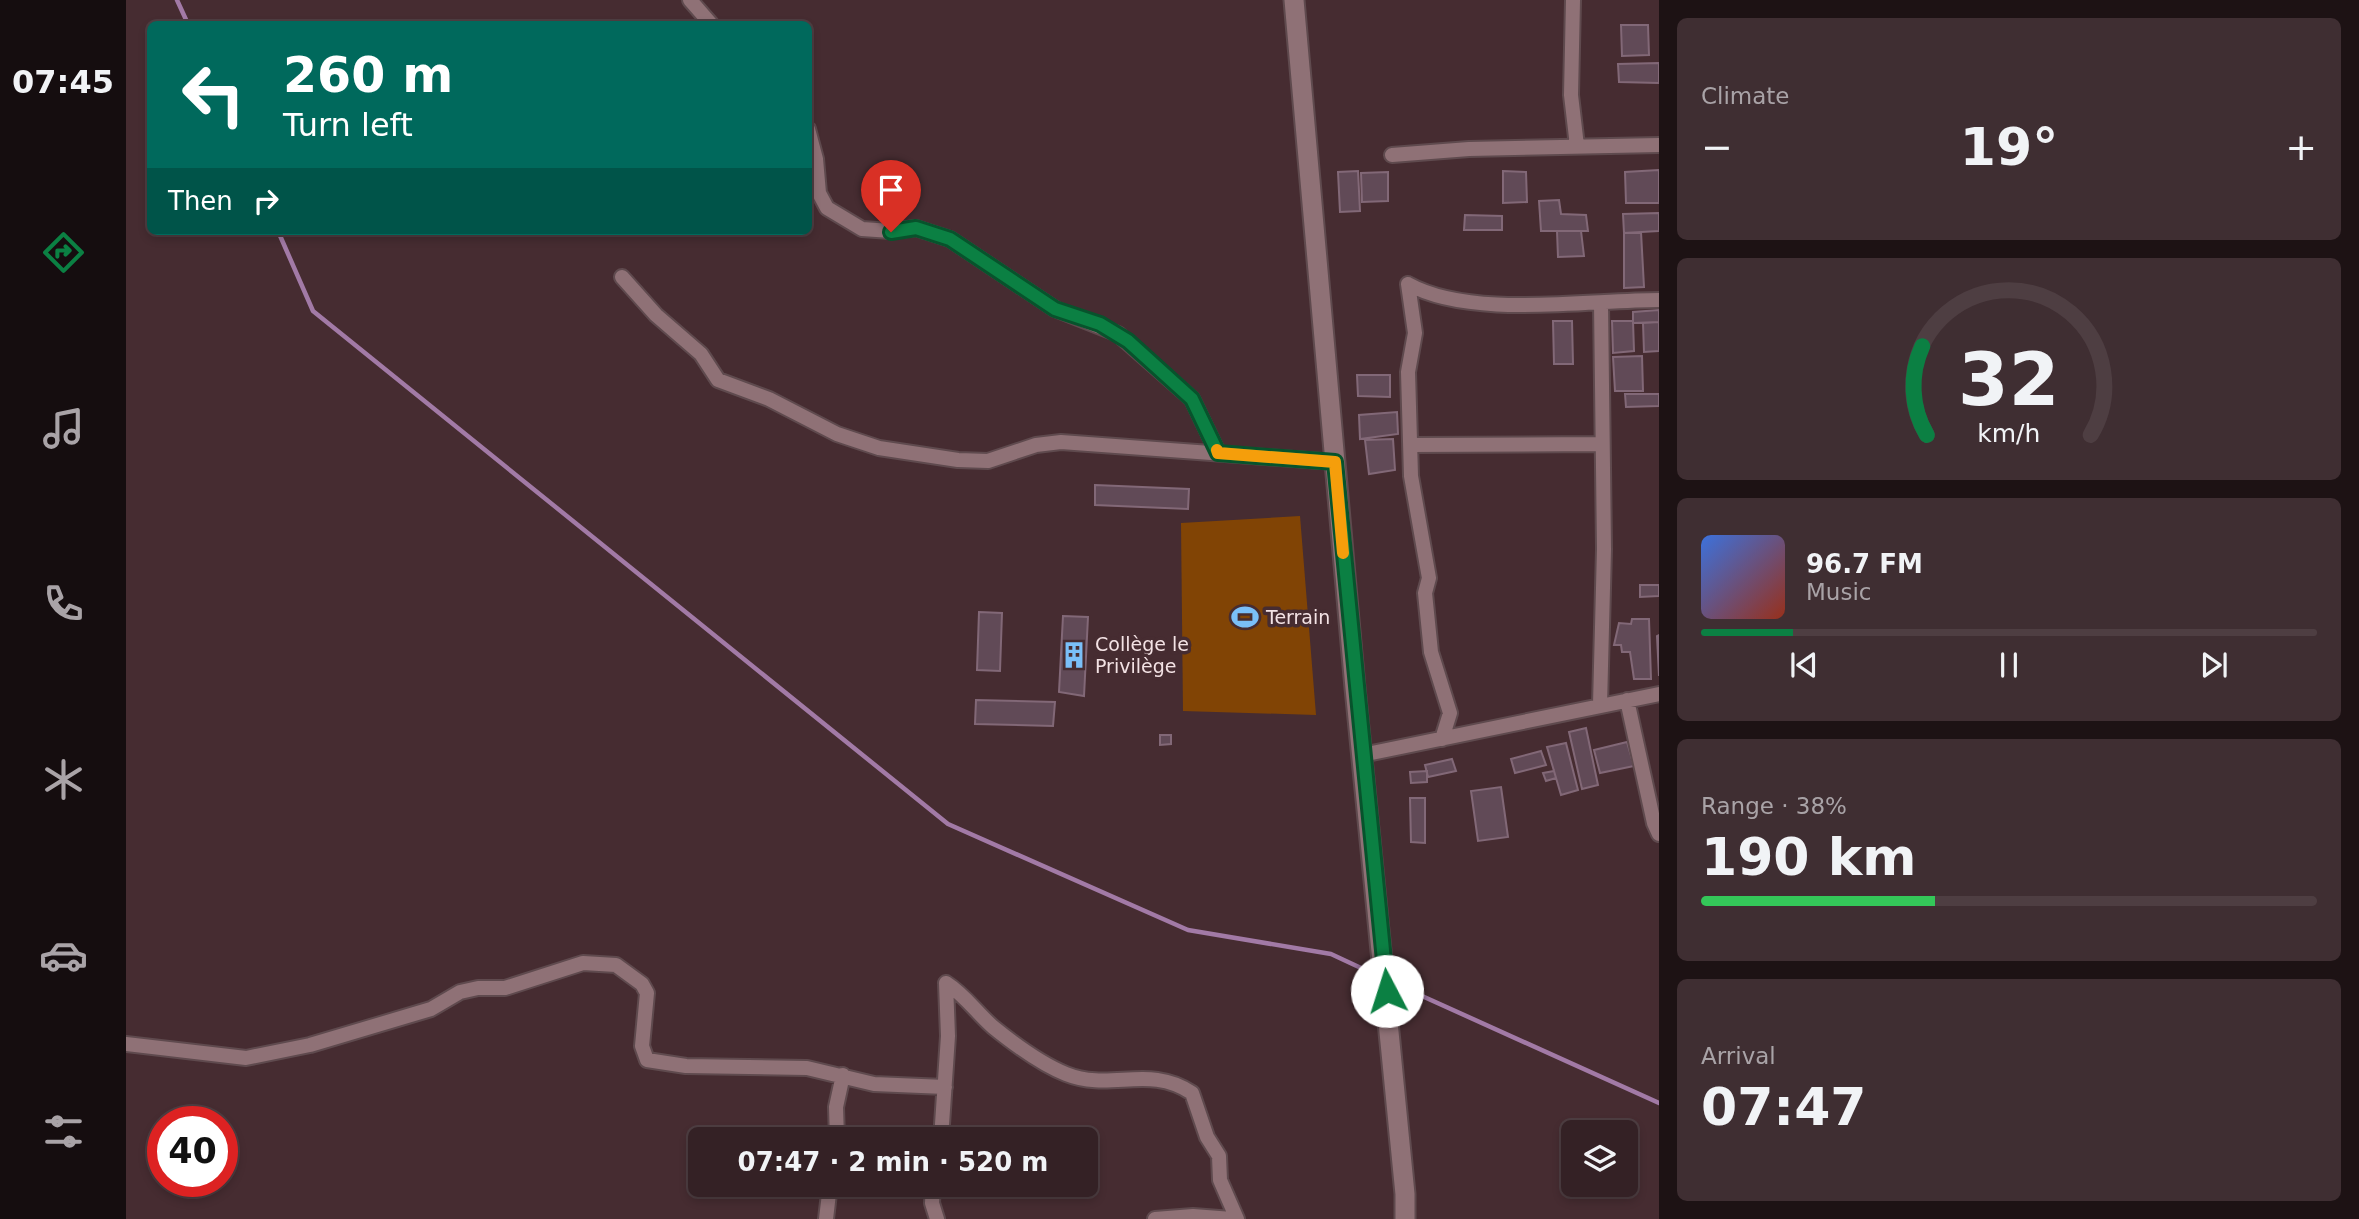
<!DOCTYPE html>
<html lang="en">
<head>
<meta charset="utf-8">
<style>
  body { margin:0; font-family:"DejaVu Sans",sans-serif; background:#3f2e32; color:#f1f3f6; height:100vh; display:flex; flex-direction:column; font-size:26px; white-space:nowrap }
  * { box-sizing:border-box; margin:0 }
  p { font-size:23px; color:#a9a3a7 }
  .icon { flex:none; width:38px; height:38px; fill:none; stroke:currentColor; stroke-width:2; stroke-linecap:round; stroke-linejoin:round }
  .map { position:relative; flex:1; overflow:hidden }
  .drawer { display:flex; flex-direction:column; gap:18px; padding:18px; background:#1d1214; width:700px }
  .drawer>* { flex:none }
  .banner { position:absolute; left:21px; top:21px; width:665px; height:214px; border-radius:10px; box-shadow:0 4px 10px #0003,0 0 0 2px #4e3e42; background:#00695c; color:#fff; overflow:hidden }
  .fabs { position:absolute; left:1435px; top:1120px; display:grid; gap:14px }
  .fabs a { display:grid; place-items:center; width:77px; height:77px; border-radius:10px; background:#342125; box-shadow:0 4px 10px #0003,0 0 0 2px #4e3e42; font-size:35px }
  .speed { position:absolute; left:21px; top:1106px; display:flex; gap:14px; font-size:35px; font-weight:700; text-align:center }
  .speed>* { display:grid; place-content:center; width:91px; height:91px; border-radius:50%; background:#342125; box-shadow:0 4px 10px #0003,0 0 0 2px #4e3e42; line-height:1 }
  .speed .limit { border:10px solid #d22; background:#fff; color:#111 }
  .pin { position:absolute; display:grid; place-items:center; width:60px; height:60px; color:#fff; margin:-72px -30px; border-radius:50% 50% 50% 0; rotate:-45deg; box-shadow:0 0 7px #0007 }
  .pin .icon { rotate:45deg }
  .me { position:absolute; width:77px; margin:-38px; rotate:355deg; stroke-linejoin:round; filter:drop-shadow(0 0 5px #0008) }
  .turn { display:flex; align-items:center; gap:24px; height:147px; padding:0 21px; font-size:32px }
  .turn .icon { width:91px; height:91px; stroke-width:2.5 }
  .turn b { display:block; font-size:49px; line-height:60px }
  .then { display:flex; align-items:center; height:66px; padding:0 21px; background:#0003; gap:14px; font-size:26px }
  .big { font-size:52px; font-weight:800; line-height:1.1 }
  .drawer .card { flex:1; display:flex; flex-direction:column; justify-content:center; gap:10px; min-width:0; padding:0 24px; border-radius:10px; background:#3f2e32 }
  .drawer .dial { align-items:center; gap:0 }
  .dial svg { height:182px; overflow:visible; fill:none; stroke:#4e3e42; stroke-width:7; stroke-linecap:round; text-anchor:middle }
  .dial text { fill:#f1f3f6; stroke:none }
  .song { display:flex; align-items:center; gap:21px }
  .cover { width:84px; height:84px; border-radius:10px; background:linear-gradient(135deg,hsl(220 70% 55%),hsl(10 70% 35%)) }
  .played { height:7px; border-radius:4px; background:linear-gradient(90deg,#0b8043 15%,#4e3e42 15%) }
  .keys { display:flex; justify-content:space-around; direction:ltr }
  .heat { display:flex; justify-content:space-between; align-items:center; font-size:38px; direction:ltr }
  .charge { height:10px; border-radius:5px; background:linear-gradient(90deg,#34c759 38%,#4e3e42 0) }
  .trip { position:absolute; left:562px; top:1127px; width:410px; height:70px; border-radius:10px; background:#342125; box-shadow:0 4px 10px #0003,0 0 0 2px #4e3e42; font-weight:800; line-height:70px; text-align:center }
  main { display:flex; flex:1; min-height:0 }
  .tabs { display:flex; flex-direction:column; width:126px; justify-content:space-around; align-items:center; background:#150d0f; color:#a9a3a7 }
  .tabs .icon { width:49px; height:49px }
  .tabs .current { color:#0b8043 }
  .tabs b { font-size:32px; color:#f1f3f6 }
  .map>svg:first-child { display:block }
</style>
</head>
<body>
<main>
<nav class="tabs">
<b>07:45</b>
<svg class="icon current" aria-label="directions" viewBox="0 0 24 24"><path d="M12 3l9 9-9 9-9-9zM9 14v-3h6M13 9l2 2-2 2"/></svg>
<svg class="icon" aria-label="music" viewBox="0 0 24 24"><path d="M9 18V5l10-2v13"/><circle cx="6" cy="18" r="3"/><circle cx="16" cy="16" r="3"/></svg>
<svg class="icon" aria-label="phone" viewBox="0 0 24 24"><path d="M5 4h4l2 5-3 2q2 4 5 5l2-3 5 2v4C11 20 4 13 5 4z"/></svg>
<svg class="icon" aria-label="climate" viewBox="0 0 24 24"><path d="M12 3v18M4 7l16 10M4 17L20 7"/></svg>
<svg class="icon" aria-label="car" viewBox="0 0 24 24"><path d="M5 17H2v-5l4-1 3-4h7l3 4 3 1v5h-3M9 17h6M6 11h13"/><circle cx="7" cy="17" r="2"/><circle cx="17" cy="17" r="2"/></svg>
<svg class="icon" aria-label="filters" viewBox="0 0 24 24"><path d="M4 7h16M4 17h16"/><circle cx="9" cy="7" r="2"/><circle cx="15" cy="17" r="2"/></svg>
</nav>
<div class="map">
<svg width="1533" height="1219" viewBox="0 0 1533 1219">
  <rect width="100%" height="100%" fill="#462c31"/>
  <path fill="#814405" d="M 1174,516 L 1190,715 L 1057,711 L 1055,523 Z"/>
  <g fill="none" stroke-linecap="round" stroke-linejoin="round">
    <path stroke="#a27aa6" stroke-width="4.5" d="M 51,0 L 62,24
      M 152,231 L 187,311 L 822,824 L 1062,930 L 1205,954 L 1250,975
      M 1265,982 L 1533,1103"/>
  </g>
  <path fill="#614a57" stroke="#826877" stroke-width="2" d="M 1495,25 L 1522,25 L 1523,55 L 1496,56 Z
    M 1533,63 L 1533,83 L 1493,82 L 1492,64 Z
    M 1533,170 L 1533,203 L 1500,203 L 1499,172 Z
    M 1232,171 L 1234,211 L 1214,212 L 1212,172 Z
    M 1377,171 L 1400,172 L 1401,202 L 1377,203 Z
    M 1262,172 L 1262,201 L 1236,202 L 1235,173 Z
    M 1433,200 L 1435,214 L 1460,215 L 1462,231 L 1415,231 L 1413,201 Z
    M 1533,213 L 1533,231 L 1498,233 L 1497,214 Z
    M 1339,215 L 1376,216 L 1376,230 L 1338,230 Z
    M 1431,231 L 1455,231 L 1458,256 L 1432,257 Z
    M 1515,232 L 1518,287 L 1498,288 L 1498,233 Z
    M 1533,310 L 1533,322 L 1507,323 L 1507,312 Z
    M 1427,321 L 1446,321 L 1447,364 L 1428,364 Z
    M 1486,321 L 1507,321 L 1508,351 L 1487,353 Z
    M 1533,322 L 1533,351 L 1518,352 L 1517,323 Z
    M 1516,356 L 1517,391 L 1489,391 L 1487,357 Z
    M 1231,375 L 1264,375 L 1264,397 L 1232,396 Z
    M 1499,394 L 1533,394 L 1533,406 L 1500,407 Z
    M 1271,412 L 1272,434 L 1234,439 L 1233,415 Z
    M 1267,439 L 1269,470 L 1243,474 L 1239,440 Z
    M 969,485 L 1063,489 L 1062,509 L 969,505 Z
    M 1514,585 L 1533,585 L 1533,596 L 1514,597 Z
    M 853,612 L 876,613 L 874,671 L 851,670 Z
    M 937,616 L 962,617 L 958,696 L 933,692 Z
    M 1506,619 L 1523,619 L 1525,679 L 1508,679 L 1504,652 L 1496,652 L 1495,645 L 1488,645 L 1493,623 L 1505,624 Z
    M 1533,635 L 1533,676 L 1531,636 Z
    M 850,700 L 929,702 L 927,726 L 849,724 Z
    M 1460,728 L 1472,785 L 1456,789 L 1443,732 Z
    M 1034,735 L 1045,735 L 1045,744 L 1034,745 Z
    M 1501,742 L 1508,766 L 1474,773 L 1468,750 Z
    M 1440,743 L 1452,790 L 1435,795 L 1421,747 Z
    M 1415,751 L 1420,765 L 1389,773 L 1385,759 Z
    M 1326,759 L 1330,771 L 1302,777 L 1299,765 Z
    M 1301,771 L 1301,782 L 1285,783 L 1284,772 Z
    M 1428,771 L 1430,778 L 1420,781 L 1417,773 Z
    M 1375,787 L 1382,837 L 1352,841 L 1345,791 Z
    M 1284,798 L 1299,798 L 1299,843 L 1285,842 Z"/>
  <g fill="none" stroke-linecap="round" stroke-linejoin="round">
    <defs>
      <path id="street" d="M 564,0 L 585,24
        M 1447,0 L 1445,95 L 1451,146
        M 682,129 L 690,159 L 693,193 L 701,208 L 736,229 L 765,231 L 790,228 L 824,239 L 929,309 L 992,334 L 1066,399 L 1092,453
        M 1266,155 L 1343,149 L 1533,145
        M 496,277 L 530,315 L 575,354 L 592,380 L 643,399 L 711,434 L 753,448 L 832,460 L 862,461 L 910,445 L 935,442 L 1209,462
        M 1282,284 L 1289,333 L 1282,372 L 1285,476 L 1303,578 L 1299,593 L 1305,652 L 1324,713 L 1316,739
        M 1282,284 C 1345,319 1461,300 1533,300
        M 1284,445 L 1476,444
        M 1501,700 L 1528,823 L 1533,834
        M 1474,705 L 1478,549 L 1475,303
        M 1236,755 L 1533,694
        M 820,983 C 839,995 850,1012 867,1027 C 888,1044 915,1064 940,1074 C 985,1092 1023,1064 1066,1093 L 1081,1137 L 1093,1156 L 1094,1180 L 1111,1219
        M 0,1044 L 120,1058 L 184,1045 L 305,1009 L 334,992 L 352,988 L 379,988 L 457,963 L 490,965 L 516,984 L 521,993 L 516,1046 L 521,1060 L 560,1066 L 681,1068 L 748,1084 L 819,1087
        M 711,1139 L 710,1107 L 717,1075
        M 815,1139 L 822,1036 L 820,983
        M 807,1185 L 806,1203 L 811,1219
        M 700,1219 L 704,1185
        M 1029,1219 L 1067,1216 L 1106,1219"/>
      <path id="secondary" d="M 1168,0 L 1229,688 L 1279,1194 L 1279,1219"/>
    </defs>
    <use href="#street" stroke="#5f4a4e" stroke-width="18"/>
    <use href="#secondary" stroke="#5f4a4e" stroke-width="23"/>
    <use href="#street" stroke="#8f7176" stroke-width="14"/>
    <use href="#secondary" stroke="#8f7176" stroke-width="19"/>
  </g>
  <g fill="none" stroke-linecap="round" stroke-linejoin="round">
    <defs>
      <path id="route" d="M 765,232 L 790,228 L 824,239 L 929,309 L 974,324 L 1002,341 L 1066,399 L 1092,453 L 1209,462 L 1261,991"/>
    </defs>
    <use href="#route" stroke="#07532c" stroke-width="18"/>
    <use href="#route" stroke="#0b8043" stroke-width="12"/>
    <path stroke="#f59e0b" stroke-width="12" d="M 1091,450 L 1092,453 L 1209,462 L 1217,553"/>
  </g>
  <defs>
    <symbol id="stadium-bare" viewBox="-9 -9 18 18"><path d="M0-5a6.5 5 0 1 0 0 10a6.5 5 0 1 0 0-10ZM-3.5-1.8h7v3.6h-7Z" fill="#7abff8" stroke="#462c31" stroke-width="2.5" paint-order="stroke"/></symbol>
    <symbol id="building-bare" viewBox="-9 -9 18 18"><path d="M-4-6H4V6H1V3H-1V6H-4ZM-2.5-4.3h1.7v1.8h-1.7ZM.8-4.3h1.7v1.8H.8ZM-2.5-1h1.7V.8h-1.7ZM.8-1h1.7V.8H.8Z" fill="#7abff8" stroke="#462c31" stroke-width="2.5" paint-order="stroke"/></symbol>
  </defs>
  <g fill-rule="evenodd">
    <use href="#stadium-bare" x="1100" y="598" width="38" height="38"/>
    <use href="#building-bare" x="929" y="636" width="38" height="38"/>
  </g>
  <g text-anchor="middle" stroke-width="7" stroke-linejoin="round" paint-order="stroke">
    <g font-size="19" fill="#f3e2e4" stroke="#462c31" text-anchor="start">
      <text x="1140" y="624">Terrain</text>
      <text x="969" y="651">Collège le<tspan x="969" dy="22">Privilège</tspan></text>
    </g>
  </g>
</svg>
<div class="fabs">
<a><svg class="icon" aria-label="layers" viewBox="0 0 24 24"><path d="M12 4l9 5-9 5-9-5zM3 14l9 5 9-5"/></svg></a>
</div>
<div class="speed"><div class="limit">40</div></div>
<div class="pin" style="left:765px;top:232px;background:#d93025"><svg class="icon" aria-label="arrive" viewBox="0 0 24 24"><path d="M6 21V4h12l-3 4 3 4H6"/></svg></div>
<svg class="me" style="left:1261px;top:991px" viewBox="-20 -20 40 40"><circle r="19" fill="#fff"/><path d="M0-13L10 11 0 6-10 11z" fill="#0b8043"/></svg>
<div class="trip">07:47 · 2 min · 520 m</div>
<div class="banner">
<div class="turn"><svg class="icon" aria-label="left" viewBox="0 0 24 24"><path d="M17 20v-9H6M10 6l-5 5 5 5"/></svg><div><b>260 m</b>Turn left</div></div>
<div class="then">Then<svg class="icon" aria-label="right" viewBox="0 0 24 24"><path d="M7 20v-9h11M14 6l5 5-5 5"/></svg></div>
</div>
</div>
<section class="drawer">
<div class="card"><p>Climate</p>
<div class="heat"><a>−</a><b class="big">19°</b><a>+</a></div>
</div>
<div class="card dial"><svg viewBox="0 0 100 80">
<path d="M14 69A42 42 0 1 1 86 69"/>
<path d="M14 69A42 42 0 0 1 12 30" stroke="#0b8043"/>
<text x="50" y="56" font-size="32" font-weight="700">32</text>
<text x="50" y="72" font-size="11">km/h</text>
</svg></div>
<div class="card">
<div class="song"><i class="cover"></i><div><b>96.7 FM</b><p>Music</p></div></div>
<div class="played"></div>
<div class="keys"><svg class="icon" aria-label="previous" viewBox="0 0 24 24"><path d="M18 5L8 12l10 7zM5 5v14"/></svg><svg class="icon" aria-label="pause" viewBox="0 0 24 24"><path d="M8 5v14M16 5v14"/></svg><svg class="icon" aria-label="next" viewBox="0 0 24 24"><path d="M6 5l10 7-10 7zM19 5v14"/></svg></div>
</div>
<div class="card"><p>Range · 38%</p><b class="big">190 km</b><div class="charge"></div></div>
<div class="card"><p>Arrival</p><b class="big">07:47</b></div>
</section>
</main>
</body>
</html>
